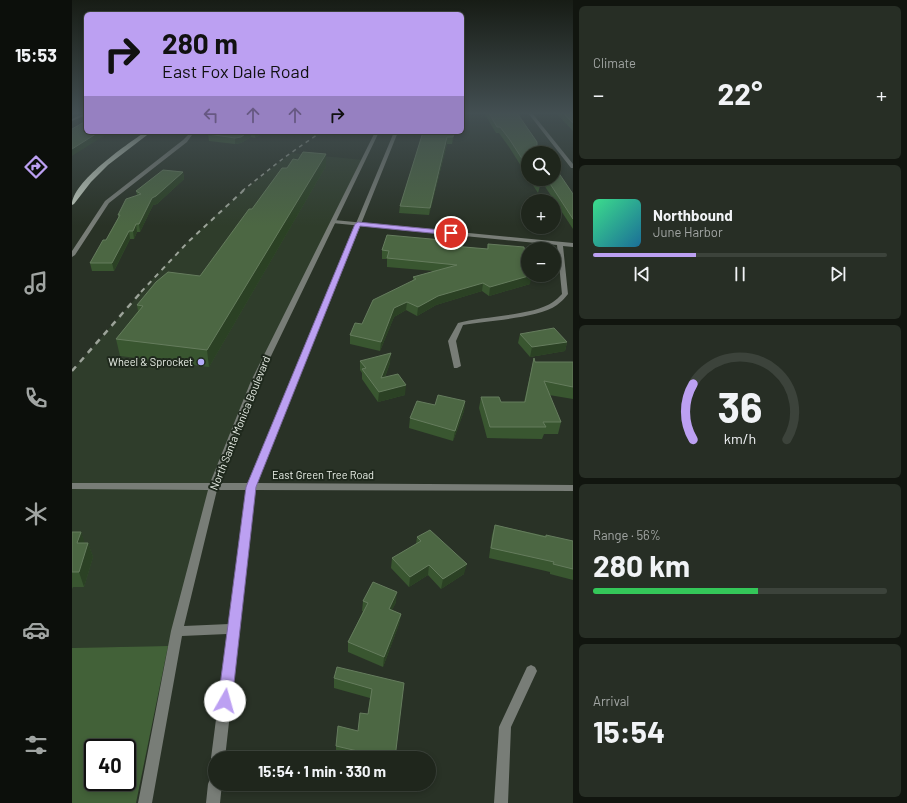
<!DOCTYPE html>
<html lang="en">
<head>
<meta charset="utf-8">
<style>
  body { margin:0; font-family:Barlow,sans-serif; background:#272e25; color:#f1f3f6; height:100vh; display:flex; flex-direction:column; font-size:15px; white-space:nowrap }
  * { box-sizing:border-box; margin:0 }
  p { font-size:13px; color:#a1a5a3 }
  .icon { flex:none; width:22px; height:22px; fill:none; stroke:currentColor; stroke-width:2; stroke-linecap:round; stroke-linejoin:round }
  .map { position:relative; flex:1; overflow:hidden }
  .side { display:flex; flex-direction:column; gap:6px; padding:6px; background:#11150f; width:334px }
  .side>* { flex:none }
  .top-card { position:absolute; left:12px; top:12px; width:380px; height:122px; border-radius:6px; box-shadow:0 2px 6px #0003,0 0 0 1px #3c433b; background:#bca0f2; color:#111; overflow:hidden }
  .fabs { position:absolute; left:449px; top:146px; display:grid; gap:8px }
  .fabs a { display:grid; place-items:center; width:40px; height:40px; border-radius:50%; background:#1f261c; box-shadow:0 2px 6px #0003,0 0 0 1px #3c433b; font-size:20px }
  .speed { position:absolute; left:12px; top:739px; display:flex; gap:8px; font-size:20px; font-weight:700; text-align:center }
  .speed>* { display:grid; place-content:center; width:52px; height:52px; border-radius:50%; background:#1f261c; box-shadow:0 2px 6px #0003,0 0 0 1px #3c433b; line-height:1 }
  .speed .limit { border:2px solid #111; border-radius:6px; background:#fff; color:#111 }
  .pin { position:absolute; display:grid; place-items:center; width:34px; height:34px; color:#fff; margin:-17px; border:2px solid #fff; border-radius:50%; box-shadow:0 1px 4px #0007 }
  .me { position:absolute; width:44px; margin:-22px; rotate:7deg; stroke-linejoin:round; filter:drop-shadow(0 0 3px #0008) }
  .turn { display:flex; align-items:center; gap:14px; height:84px; padding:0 12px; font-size:18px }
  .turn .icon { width:52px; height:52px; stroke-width:2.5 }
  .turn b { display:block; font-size:28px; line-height:34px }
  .lanes { display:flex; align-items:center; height:38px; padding:0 12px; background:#0003; justify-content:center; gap:20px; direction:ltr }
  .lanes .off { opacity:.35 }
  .big { font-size:30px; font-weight:700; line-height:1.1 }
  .side .tile { flex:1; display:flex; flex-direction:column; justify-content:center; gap:6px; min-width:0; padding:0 14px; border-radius:6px; background:#272e25 }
  .side .dial { align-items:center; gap:0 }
  .dial svg { height:104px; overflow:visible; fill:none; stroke:#3c433b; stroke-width:7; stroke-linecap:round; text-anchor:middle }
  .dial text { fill:#f1f3f6; stroke:none }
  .song { display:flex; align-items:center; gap:12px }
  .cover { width:48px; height:48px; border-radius:6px; background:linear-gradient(135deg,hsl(150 70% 55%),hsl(200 70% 35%)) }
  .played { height:4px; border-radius:2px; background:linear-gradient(90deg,#bca0f2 35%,#3c433b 35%) }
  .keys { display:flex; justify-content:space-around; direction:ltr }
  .heat { display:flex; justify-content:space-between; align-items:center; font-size:22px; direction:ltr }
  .charge { height:6px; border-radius:3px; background:linear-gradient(90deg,#34c759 56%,#3c433b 0) }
  .trip { position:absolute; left:136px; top:751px; width:228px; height:40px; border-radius:20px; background:#1f261c; box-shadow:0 2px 6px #0003,0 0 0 1px #3c433b; font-weight:700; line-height:40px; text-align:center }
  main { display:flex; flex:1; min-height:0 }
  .menu { display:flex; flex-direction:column; width:72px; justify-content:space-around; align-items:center; background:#0c0f0b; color:#a1a5a3 }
  .menu .icon { width:28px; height:28px }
  .menu .active { color:#bca0f2 }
  .menu b { font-size:18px; color:#f1f3f6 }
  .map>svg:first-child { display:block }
</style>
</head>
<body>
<main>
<nav class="menu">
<b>15:53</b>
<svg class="icon active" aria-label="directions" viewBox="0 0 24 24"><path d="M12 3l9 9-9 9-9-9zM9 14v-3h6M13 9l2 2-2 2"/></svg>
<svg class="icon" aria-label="music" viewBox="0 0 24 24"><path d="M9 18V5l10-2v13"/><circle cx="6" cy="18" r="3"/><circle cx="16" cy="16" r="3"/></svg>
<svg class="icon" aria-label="phone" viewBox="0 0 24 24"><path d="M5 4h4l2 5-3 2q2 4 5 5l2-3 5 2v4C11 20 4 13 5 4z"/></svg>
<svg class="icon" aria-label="climate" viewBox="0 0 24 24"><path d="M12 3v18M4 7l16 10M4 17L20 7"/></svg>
<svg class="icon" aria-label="car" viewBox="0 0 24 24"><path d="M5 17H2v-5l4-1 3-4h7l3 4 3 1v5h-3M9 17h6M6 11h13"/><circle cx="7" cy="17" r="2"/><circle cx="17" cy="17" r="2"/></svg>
<svg class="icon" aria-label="filters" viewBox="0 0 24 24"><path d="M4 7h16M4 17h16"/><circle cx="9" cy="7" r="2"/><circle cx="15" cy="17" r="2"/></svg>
</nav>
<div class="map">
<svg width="501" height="803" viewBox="0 0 501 803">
  <rect width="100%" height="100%" fill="#293226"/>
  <path fill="#2f3d2b" d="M 220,153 L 292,160 L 183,381 L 141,487 L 102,646 L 0,648 L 0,371 L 84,275 L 113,244 L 149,210 L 197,170 Z"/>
  <path fill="#426138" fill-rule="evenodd" d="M 96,646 L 64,803 L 0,803 L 0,648 ZM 21,748 L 55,748 L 55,782 L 21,782 Z"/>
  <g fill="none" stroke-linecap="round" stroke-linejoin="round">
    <path fill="#787d77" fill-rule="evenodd" d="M 13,113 L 14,113 L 14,115 L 0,121 L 0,119 Z
      M 456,113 L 460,113 L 501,164 L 501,168 L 499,168 Z
      M 115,132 L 119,132 L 120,135 L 115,142 L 37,203 L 3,255 L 0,257 L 0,251 L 33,201 L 111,140 L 116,135 Z
      M 262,220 L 501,243 L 501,247 L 491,246 L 496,294 C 493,298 489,302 485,305 C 465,319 416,320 391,325 L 384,341 L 389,366 L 385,368 L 382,368 L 376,341 L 386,323 C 411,316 461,316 481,302 C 484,300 487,297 490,294 L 485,245 L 260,223 L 260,221 Z
      M 459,665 L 463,667 L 465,671 L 439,727 L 436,803 L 422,803 L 427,727 L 455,667 Z"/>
    <path fill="#787d77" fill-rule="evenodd" d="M 303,132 L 307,132 L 187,381 L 147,483 L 176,483 L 322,132 L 326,132 L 185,483 L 501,485 L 501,491 L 183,490 L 153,758 L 143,758 L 143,763 L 139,758 L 155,634 L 110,636 L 80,803 L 66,803 L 99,631 L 136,490 L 0,489 L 0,483 L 138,483 L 179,381 ZM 145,490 L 174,490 L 157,624 L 112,626 Z
      M 143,777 L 143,784 L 150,784 L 148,803 L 134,803 L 136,784 L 138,779 Z"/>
    <path fill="#c1cbbe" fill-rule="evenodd" d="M 73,132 L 79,132 L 36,165 L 19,182 L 2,204 L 0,205 C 0,182 54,145 73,132 Z"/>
    <path stroke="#9ca399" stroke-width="1.5" stroke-dasharray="4 4" stroke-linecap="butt" d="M 170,191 L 213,157 L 249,132"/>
    <path stroke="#9ca399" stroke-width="2" stroke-dasharray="5 5" stroke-linecap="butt" d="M 69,292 L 116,242 L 172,190"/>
    <path stroke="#9ca399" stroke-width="2.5" stroke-dasharray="6 6" stroke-linecap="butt" d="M 0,371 L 70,291"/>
  </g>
  <path fill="#395630" d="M 412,113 L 445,113 L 456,153 L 456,177 L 437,147 L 427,133 L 424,133 Z
    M 484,113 L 501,113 L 501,131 Z
    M 140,132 L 192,132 L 183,138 L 179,137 L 169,143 L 163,144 L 137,141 L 136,134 Z
    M 351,132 L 383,132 L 380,144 L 375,144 L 357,215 L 327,213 L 328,206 Z
    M 254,166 L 137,367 L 48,356 L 44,339 L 66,311 L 65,305 L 128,276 L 180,209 L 215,168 Z
    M 111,172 L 112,179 L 85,204 L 81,205 L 68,232 L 65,232 L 62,239 L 58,239 L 42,271 L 20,271 L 18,263 L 34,240 L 46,218 L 46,215 L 65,195 L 64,191 Z
    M 457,179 L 467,179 L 468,186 L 466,193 Z
    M 468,179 L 482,179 L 501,194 L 501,229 Z
    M 416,244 L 453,254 L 458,284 L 417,296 L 410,291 L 364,305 L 345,316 L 334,310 L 322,317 L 308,351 L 278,344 L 278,335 L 341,280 L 341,277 L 362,271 L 315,267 L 315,259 L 310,259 L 310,250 L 369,245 L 415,249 Z
    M 448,334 L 495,342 L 493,351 L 458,357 L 446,343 Z
    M 462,358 L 463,362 L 501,362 L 501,399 L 477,395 L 489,422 L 486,434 L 472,434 L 470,439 L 415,438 L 407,408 L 409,397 L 429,402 L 452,402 Z
    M 288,361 L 318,363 L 313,377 L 333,395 L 306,402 L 290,379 L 290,373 L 288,370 Z
    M 393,401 L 392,411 L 381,441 L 337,428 L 338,418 Z
    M 423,525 L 474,536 L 501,541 L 501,580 L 478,574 L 478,572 L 417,558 L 420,535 Z
    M 0,532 L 9,532 L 12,543 L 16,543 L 21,557 L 12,587 L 1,587 L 0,589 Z
    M 345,537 L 392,574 L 369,589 L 356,575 L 337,587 L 319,568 L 320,558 L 344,544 Z
    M 291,601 L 324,602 L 320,610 L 329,614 L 327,624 L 311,667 L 276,652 L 276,642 L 291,611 L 290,611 Z
    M 262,678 L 332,683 L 323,758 L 276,758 L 264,755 L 264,746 L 286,731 L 296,714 L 298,698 L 262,688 Z"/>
  <path fill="#2b4124" d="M 27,132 L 38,132 L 0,156 L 0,149 Z
    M 176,132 L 179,132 L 179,137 L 169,143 L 163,144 L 163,138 Z
    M 183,132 L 192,132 L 183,138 Z
    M 382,132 L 383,132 L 380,144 L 381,137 Z
    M 375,137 L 375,144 L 357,215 L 358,208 Z
    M 254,154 L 254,166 L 137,367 L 135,350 Z
    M 111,172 L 112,179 L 85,204 L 81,205 L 68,232 L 67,224 L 80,198 Z
    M 64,224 L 65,232 L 62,239 L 61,231 Z
    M 57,231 L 58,239 L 42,271 L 40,263 Z
    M 460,275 L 458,284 L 417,296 L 418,287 Z
    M 411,283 L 410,291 L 364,305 L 345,316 L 346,307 L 366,296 Z
    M 335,302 L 334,310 L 322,317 L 308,351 L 309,342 L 322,308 Z
    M 495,342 L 493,351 L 458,357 L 460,347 Z
    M 319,353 L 318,363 L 309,387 L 309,378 Z
    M 334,385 L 333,395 L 306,402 L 307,392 Z
    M 393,401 L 392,411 L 381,441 L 383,431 Z
    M 9,532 L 14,547 L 5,543 Z
    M 16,543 L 21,557 L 12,587 L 7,572 Z
    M 395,564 L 392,574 L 369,589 L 371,579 Z
    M 357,565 L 356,575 L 337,587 L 338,577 Z
    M 325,592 L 324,602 L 316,619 L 317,609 Z
    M 329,614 L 327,624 L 311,667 L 312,657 Z"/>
  <path fill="#4c6743" stroke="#657c5d" d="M 417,113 L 445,113 L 465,142 L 465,148 L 470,148 L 473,153 L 456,153 L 456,168 L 438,140 L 428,127 L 425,127 Z
    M 491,113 L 501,113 L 501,123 Z
    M 14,121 L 14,132 L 27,132 L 0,149 L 0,129 Z
    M 140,132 L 176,132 L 169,137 L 163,138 L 136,134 Z
    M 351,132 L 382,132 L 381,137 L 375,137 L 358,208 L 328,206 Z
    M 231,152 L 254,154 L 135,350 L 44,339 L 71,306 L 65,305 L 84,282 L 96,272 L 128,276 L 177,209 L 180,209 L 210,168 L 215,168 L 221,159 L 226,160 Z
    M 482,166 L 501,194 L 501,219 L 475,179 L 482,179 Z
    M 91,170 L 111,172 L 84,196 L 80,198 L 67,224 L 64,224 L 61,231 L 57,231 L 40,263 L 18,263 L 31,240 L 34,240 L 48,215 L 46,215 L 54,199 L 69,194 L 64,191 Z
    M 463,179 L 467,179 L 468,186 Z
    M 315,235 L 370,240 L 369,245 L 416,249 L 416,244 L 452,247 L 453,254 L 456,254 L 456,275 L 460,275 L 418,287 L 411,283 L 366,296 L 346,307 L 335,302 L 322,308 L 309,342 L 278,335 L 283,323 L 290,324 L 301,300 L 344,279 L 341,277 L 385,265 L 315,258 L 317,251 L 310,250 Z
    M 482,328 L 495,342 L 460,347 L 448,334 Z
    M 319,353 L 309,378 L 326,374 L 334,385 L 307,392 L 290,369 L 294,368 L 288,361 Z
    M 462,358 L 463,362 L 501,362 L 501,387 L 472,381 L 489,422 L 471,422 L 474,427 L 418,427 L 409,397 L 427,397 L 429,402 L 453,402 Z
    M 366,395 L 393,401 L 383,431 L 338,418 L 345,401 L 363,405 Z
    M 423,525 L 474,537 L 474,535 L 501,541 L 501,569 L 481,564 L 482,562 L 419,548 Z
    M 358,530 L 395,564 L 371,579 L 357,565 L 338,577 L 320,558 L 349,541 L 345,537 Z
    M 0,532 L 9,532 L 5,543 L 16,543 L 7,572 L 0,572 Z
    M 301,582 L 325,592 L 317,609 L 329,614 L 312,657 L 276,642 L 296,603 L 291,601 Z
    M 265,667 L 332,683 L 323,758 L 316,758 L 264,746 L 266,726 L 286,731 L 288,713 L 296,714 L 300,689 L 262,678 Z"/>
  <linearGradient id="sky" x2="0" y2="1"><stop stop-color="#171c15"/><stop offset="0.5" stop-color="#434f52"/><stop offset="1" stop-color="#434f52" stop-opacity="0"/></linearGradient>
  <rect width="501" height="226" fill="url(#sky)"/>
  <path fill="#bca0f2" stroke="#7a689d" d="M 286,222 L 379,231 L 382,233 L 379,235 L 288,226 L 184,487 L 160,701 L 158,705 L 153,707 L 148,705 L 146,701 L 174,487 L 283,224 Z"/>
  <circle fill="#b4acf9" stroke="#1f291d" stroke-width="1.5" cx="129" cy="362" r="4"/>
  <g text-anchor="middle" stroke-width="4" stroke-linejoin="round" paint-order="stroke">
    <g font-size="11" fill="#e9efe7" stroke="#1f291d" text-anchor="end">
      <text x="121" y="366">Wheel &amp; Sprocket</text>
    </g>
    <g font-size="11" fill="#e9efe7" stroke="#1f291d">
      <text transform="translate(168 423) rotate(-68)" y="4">North Santa Monica Boulevard</text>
      <text x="251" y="479">East Green Tree Road</text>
    </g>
  </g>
</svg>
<div class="fabs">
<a><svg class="icon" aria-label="search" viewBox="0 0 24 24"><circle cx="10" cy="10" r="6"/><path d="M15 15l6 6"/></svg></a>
<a>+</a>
<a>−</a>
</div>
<div class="speed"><div class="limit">40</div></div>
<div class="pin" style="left:379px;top:233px;background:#d93025"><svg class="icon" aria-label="arrive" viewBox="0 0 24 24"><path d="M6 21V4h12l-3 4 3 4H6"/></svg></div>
<svg class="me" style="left:153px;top:701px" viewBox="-20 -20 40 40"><circle r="19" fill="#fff"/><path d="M0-13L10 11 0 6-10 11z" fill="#bca0f2"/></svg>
<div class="trip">15:54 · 1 min · 330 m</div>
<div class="top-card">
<div class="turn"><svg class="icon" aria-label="right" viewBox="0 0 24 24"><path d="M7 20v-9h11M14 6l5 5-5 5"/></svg><div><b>280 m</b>East Fox Dale Road</div></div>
<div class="lanes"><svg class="icon off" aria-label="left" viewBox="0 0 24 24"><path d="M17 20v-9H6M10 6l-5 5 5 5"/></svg><svg class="icon off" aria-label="ahead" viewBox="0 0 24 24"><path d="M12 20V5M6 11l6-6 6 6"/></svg><svg class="icon off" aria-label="ahead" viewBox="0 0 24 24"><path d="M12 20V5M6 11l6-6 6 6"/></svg><svg class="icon" aria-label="right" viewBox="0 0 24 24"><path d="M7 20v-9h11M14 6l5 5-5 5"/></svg></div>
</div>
</div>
<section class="side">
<div class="tile"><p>Climate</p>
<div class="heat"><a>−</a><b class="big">22°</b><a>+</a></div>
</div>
<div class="tile">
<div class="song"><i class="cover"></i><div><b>Northbound</b><p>June Harbor</p></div></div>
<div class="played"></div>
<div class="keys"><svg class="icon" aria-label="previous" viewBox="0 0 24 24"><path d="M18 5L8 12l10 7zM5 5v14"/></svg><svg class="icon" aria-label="pause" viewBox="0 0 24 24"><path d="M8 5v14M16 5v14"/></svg><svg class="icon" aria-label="next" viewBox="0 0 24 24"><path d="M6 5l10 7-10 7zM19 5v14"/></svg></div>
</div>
<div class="tile dial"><svg viewBox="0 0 100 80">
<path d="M14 69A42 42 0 1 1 86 69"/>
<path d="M14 69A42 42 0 0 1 14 26" stroke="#bca0f2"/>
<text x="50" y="56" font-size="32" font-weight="700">36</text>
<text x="50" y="72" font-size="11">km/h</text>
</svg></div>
<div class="tile"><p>Range · 56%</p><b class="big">280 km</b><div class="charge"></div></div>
<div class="tile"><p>Arrival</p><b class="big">15:54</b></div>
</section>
</main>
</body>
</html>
